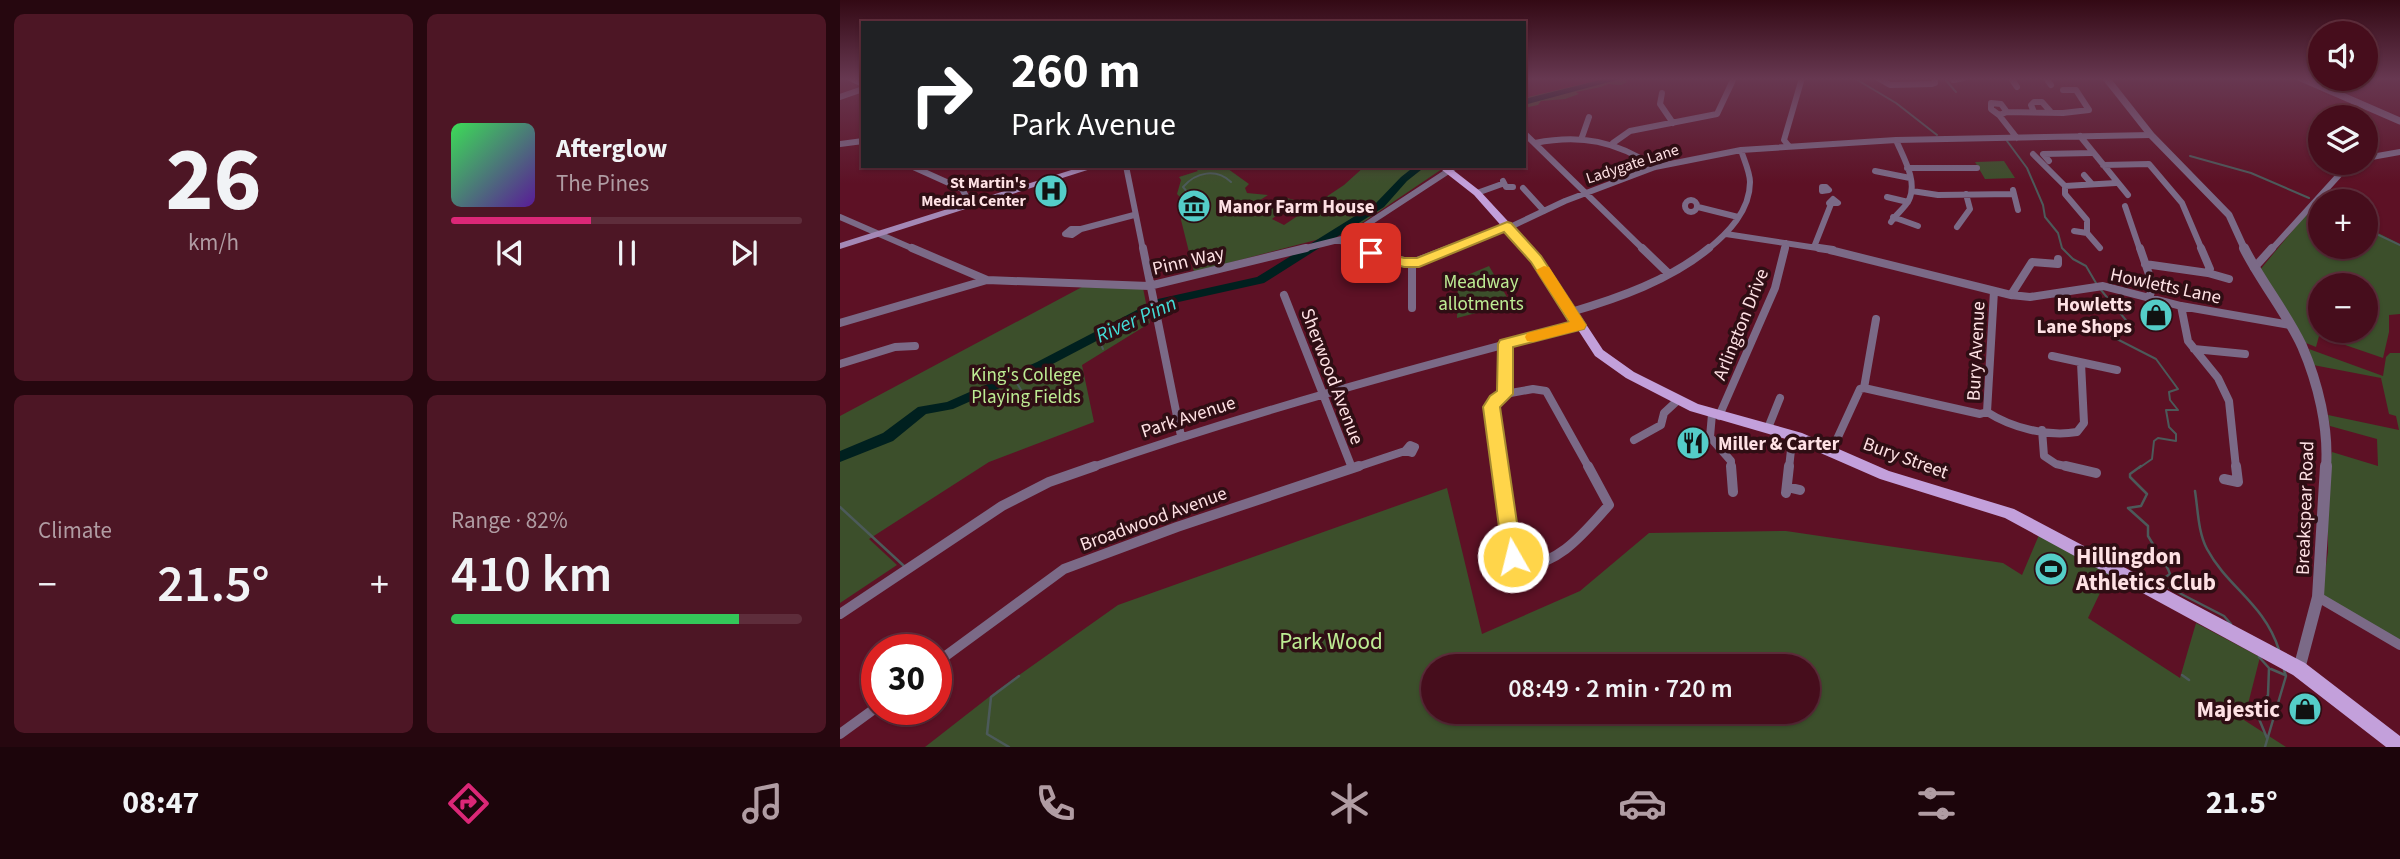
<!DOCTYPE html>
<html lang="en">
<head>
<meta charset="utf-8">
<style>
  body { margin:0; font-family:"Source Sans 3",sans-serif; background:#4d1625; color:#f1f3f6; height:100vh; display:flex; flex-direction:column; font-size:26px; white-space:nowrap }
  * { box-sizing:border-box; margin:0 }
  p { font-size:23px; color:#b09ca3 }
  .icon { flex:none; width:38px; height:38px; fill:none; stroke:currentColor; stroke-width:2; stroke-linecap:round; stroke-linejoin:round }
  .map { position:relative; flex:1; overflow:hidden }
  .details { display:flex; flex-direction:column; gap:14px; padding:14px; background:#26070f; width:840px }
  .details>* { flex:none }
  .top-card { position:absolute; left:21px; top:21px; width:665px; height:147px; border-radius:0px; box-shadow:0 2px 5px #0004,0 0 0 2px #5e2d3b; background:#202124; color:#fff; overflow:hidden }
  .tools { position:absolute; left:1468px; top:21px; display:grid; gap:14px }
  .tools a { display:grid; place-items:center; width:70px; height:70px; border-radius:50%; background:#460d1c; box-shadow:0 2px 5px #0004,0 0 0 2px #5e2d3b; font-size:35px }
  .speed { position:absolute; left:21px; top:634px; display:flex; gap:14px; font-size:35px; font-weight:700; text-align:center }
  .speed>* { display:grid; place-content:center; width:91px; height:91px; border-radius:50%; background:#460d1c; box-shadow:0 2px 5px #0004,0 0 0 2px #5e2d3b; line-height:1 }
  .speed .limit { border:10px solid #d22; background:#fff; color:#111 }
  .pin { position:absolute; display:grid; place-items:center; width:60px; height:60px; color:#fff; margin:-30px; border-radius:14px; box-shadow:0 4px 10px #0006 }
  .me { position:absolute; width:77px; margin:-38px; rotate:352deg; stroke-linejoin:round; filter:drop-shadow(0 0 5px #0008) }
  .turn { display:flex; align-items:center; gap:24px; height:147px; padding:0 35px; font-size:32px }
  .turn .icon { width:91px; height:91px; stroke-width:2.5 }
  .turn b { display:block; font-size:49px; line-height:60px }
  .big { font-size:52px; font-weight:600; line-height:1.1 }
  .details .tile { flex:1; display:flex; flex-direction:column; justify-content:center; gap:10px; min-width:0; padding:0 24px; border-radius:10px; background:#4d1625 }
  .details .dial { align-items:center; gap:0 }
  .dial b { font-size:91px; line-height:1 }
  .song { display:flex; align-items:center; gap:21px }
  .cover { width:84px; height:84px; border-radius:10px; background:linear-gradient(135deg,hsl(130 70% 55%),hsl(270 70% 35%)) }
  .played { height:7px; border-radius:4px; background:linear-gradient(90deg,#db2777 40%,#5e2d3b 40%) }
  .keys { display:flex; justify-content:space-around; direction:ltr }
  .heat { display:flex; justify-content:space-between; align-items:center; font-size:38px; direction:ltr }
  .charge { height:10px; border-radius:5px; background:linear-gradient(90deg,#34c759 82%,#5e2d3b 0) }
  .details .tiles { flex:1; display:grid; gap:14px; grid-template-columns:repeat(2,1fr) }
  .trip { position:absolute; left:581px; top:654px; width:399px; height:70px; border-radius:35px; background:#460d1c; box-shadow:0 2px 5px #0004,0 0 0 2px #5e2d3b; font-weight:600; line-height:70px; text-align:center }
  .menu { display:flex; height:112px; justify-content:space-around; align-items:center; background:#1c050b; color:#b09ca3 }
  .menu .icon { width:49px; height:49px }
  .menu .current { color:#db2777 }
  .menu b { font-size:32px; color:#f1f3f6 }
  main { display:flex; flex:1; min-height:0 }
  .map>svg:first-child { display:block }
</style>
</head>
<body>
<main>
<section class="details">
<div class="tiles">
<div class="tile dial"><b>26</b><p>km/h</p></div>
<div class="tile">
<div class="song"><i class="cover"></i><div><b>Afterglow</b><p>The Pines</p></div></div>
<div class="played"></div>
<div class="keys"><svg class="icon" aria-label="previous" viewBox="0 0 24 24"><path d="M18 5L8 12l10 7zM5 5v14"/></svg><svg class="icon" aria-label="pause" viewBox="0 0 24 24"><path d="M8 5v14M16 5v14"/></svg><svg class="icon" aria-label="next" viewBox="0 0 24 24"><path d="M6 5l10 7-10 7zM19 5v14"/></svg></div>
</div>
<div class="tile"><p>Climate</p>
<div class="heat"><a>−</a><b class="big">21.5°</b><a>+</a></div>
</div>
<div class="tile"><p>Range · 82%</p><b class="big">410 km</b><div class="charge"></div></div>
</div>
</section>
<div class="map">
<svg width="1560" height="747" viewBox="0 0 1560 747">
  <rect width="100%" height="100%" fill="#5d1125"/>
  <path fill="#3c4f2b" fill-rule="evenodd" d="M 768,78 L 784,78 L 787,82 L 781,85 L 768,84 L 761,87 L 736,92 L 739,94 L 725,99 L 701,101 L 698,105 L 684,108 L 684,98 Z
    M 1164,161 L 1175,178 L 1145,179 L 1135,162 Z
    M 352,166 L 384,166 L 409,184 L 405,188 L 407,193 L 428,195 L 417,202 L 428,208 L 447,198 L 454,200 L 432,219 L 444,225 L 504,185 L 525,166 L 581,166 L 564,179 L 540,205 L 495,235 L 354,272 L 341,220 L 342,199 L 337,194 L 341,180 L 339,177 L 358,171 Z
    M 584,166 L 602,169 L 507,233 L 496,236 L 541,205 L 565,180 Z
    M 1477,201 L 1480,203 L 1480,247 L 1526,247 L 1526,227 L 1560,244 L 1560,314 L 1549,315 L 1549,332 L 1543,358 L 1479,336 L 1476,347 L 1466,343 L 1419,271 ZM 1480,285 L 1526,285 L 1526,331 L 1480,331 Z
    M 649,266 L 671,304 L 617,318 L 618,279 Z
    M 242,287 L 303,288 L 310,323 L 242,365 L 254,422 L 149,462 L 29,539 L 57,565 L 0,603 L 0,416 Z
    M 1469,349 L 1543,376 L 1546,357 L 1550,353 L 1560,353 L 1560,643 L 1481,597 L 1488,552 L 1488,471 L 1492,452 L 1538,466 L 1537,439 L 1490,426 L 1488,415 L 1559,430 L 1556,416 L 1549,414 L 1541,378 L 1473,365 Z
    M 607,488 L 642,634 L 740,591 L 809,533 L 946,531 L 1163,563 L 1182,575 L 1199,535 L 1270,572 L 1248,618 L 1340,678 L 1356,623 L 1420,657 L 1404,720 L 1446,747 L 85,747 L 158,690 L 278,605 ZM 593,667 L 968,667 L 968,712 L 593,712 Z"/>
  <g fill="none" stroke-linecap="round" stroke-linejoin="round">
    <path stroke="#4c5a5a" stroke-width="2" d="M 1014,78 L 1056,103 L 1097,135
      M 1104,78 L 1116,92
      M 1167,141 L 1187,168 L 1203,205 L 1205,217 L 1218,233 L 1222,248 L 1233,259 L 1246,266 L 1256,283
      M 1350,156 L 1411,173 L 1469,198
      M 353,199 L 343,187 C 356,172 376,168 391,182
      M 1526,229 L 1560,245
      M 1261,290 L 1290,325 L 1269,322 L 1266,327 L 1271,336 L 1316,359 L 1338,389 L 1329,392 L 1330,400 L 1338,410 L 1326,410 L 1329,427 L 1336,434 L 1336,441 L 1318,438 L 1314,441 L 1312,459 L 1299,468
      M 258,337 L 263,349
      M 173,377 L 183,393"/>
    <path stroke="#4c5a5a" stroke-width="2.5" d="M 1301,466 L 1290,474 L 1290,477 L 1307,494 L 1301,506 L 1288,508 L 1308,526 L 1308,536 L 1328,569 L 1330,574 L 1318,582 L 1384,616 L 1391,624
      M 1355,491 C 1358,510 1358,532 1367,549 C 1388,588 1424,603 1439,650
      M 0,507 L 64,566
      M 1419,657 L 1429,668 L 1428,695 L 1417,714 L 1427,738
      M 1431,669 L 1445,675
      M 1342,675 L 1349,680
      M 169,747 L 147,734 L 151,697 L 179,676
      M 1425,747 L 1446,676 L 1444,670"/>
    <path fill="#00201f" fill-rule="evenodd" d="M 768,78 L 784,78 L 684,105 L 684,99 Z
      M 575,166 L 586,166 L 567,181 L 544,207 L 424,283 L 325,305 L 205,368 L 113,409 L 86,414 L 53,441 L 0,462 L 0,451 L 43,433 L 78,407 L 107,402 L 197,362 L 318,299 L 417,277 L 536,203 L 561,177 Z"/>
    <path stroke="#7b6a87" stroke-width="6" d="M 10,78 L 23,84
      M 1038,78 L 1050,85 L 1092,84 L 1095,83 L 1094,78
      M 1171,78 L 1177,87
      M 1206,78 L 1211,85
      M 1113,80 L 1124,78
      M 822,93 L 820,104 L 833,123
      M 0,97 L 23,89
      M 1194,112 L 1191,105 L 1194,102 L 1202,102 L 1210,111
      M 1159,115 L 1151,109 L 1151,103 L 1161,104 L 1167,112
      M 684,133 L 804,250
      M 1240,136 L 1288,195
      M 742,137 L 749,117
      M 1177,138 L 1159,115 L 1167,112 L 1223,113 L 1249,110 L 1236,90 L 1223,90
      M 695,143 C 741,134 776,141 815,167
      M 773,143 L 790,131 L 877,114 L 894,78
      M 0,144 L 23,141
      M 948,145 L 944,140 L 962,78
      M 1193,154 L 1225,186
      M 1526,158 L 1560,152
      M 1209,161 L 1203,154 L 1252,153
      M 1263,165 L 1309,164 L 1342,203 L 1362,250
      M 71,166 L 122,189 L 131,205
      M 286,166 L 303,250
      M 1067,168 L 1137,168
      M 1035,171 L 1070,178
      M 1244,175 L 1251,183
      M 663,181 L 666,187 L 673,187
      M 1225,186 L 1225,194 L 1247,220 L 1247,233 L 1260,248
      M 1225,186 L 1276,183
      M 982,187 L 986,187 L 989,190 L 982,191 Z
      M 683,188 L 704,211
      M 1173,190 L 1178,210
      M 1072,191 L 1098,195 L 1173,194
      M 637,193 L 662,184
      M 1047,197 L 1068,202
      M 993,199 L 998,203 L 989,203 Z
      M845 206a6 6 0 1 1 12 0a6 6 0 1 1-12 0Z
      M 1285,206 L 1300,250
      M 858,207 L 898,217
      M 0,217 L 76,250
      M 1053,217 L 1078,226
      M 1051,222 C 1056,214 1065,208 1069,200 C 1078,181 1063,157 1056,140
      M 1117,227 L 1130,209 L 1126,194
      M 668,228 L 725,201 L 815,167 L 901,150 L 1056,140 L 1311,135
      M 231,229 L 241,229 L 232,235 L 225,234 Z
      M 241,229 L 294,215
      M 1234,231 L 1247,233
      M 886,234 L 990,250
      M 498,240 L 523,250
      M 974,247 L 991,204
      M 458,250 L 506,238 L 616,166
      M 606,250 L 667,226
      M 867,250 C 888,233 910,211 910,182 C 910,172 904,160 901,150
      M 944,250 L 946,243
      M 1431,250 L 1510,163"/>
    <path stroke="#7b6a87" stroke-width="8" d="M 72,248 L 147,280 L 309,286 L 466,248
      M 303,248 L 341,436
      M 516,248 L 572,263 L 611,248
      M 802,248 L 829,274
      M 979,248 L 993,250
      M 1300,248 L 1313,286 L 1309,298
      M 990,250 L 1171,295 L 1190,297 L 1263,286 L 1341,306 L 1450,325
      M 572,263 L 572,308
      M 1305,264 L 1368,273 L 1370,269 L 1361,248
      M 1414,268 L 1432,248
      M 1368,273 L 1389,279
      M 444,295 L 512,468
      M 1171,295 L 1192,262 L 1218,264 L 1218,259
      M 1341,306 L 1348,341 L 1378,378 L 1389,401 L 1396,468
      M 731,312 C 779,298 830,280 869,248
      M 0,323 L 147,280
      M 1354,349 L 1405,354
      M 1212,356 L 1277,370
      M 0,364 L 55,347 L 75,346
      M 1024,388 L 1140,414 L 1147,412
      M 1024,388 L 1036,319
      M 665,394 L 666,344
      M 665,394 L 693,389 L 706,391 L 749,468
      M 1147,412 C 1172,428 1208,437 1237,432 L 1244,423 L 1241,363
      M 1147,412 L 1154,291
      M 872,414 L 870,437 L 891,461 L 891,468
      M 879,416 L 935,288 L 945,248
      M 928,428 L 940,398
      M 1202,430 L 1204,456 L 1216,464 L 1234,468
      M 794,440 L 821,425 L 824,413 L 837,401
      M 570,445 L 575,447 L 572,453 L 565,451 Z
      M 992,450 L 1020,389 L 1024,388
      M 250,468 C 411,412 574,368 739,325
      M 514,468 L 565,451
      M 661,468 L 652,407 L 656,400 L 665,394
      M 949,468 L 951,450 L 957,437"/>
    <path stroke="#7b6a87" stroke-width="10" d="M 660,466 L 673,557 L 679,568 C 721,563 742,535 769,505 L 748,466
      M 891,466 L 893,492
      M 1226,466 L 1256,473
      M 1384,479 L 1398,482 L 1396,466
      M 947,487 L 960,490
      M 946,493 L 949,466
      M 1478,597 L 1560,645
      M 0,614 L 162,506 L 209,482 L 255,466
      M 96,663 L 224,569 L 337,527 L 519,466
      M 0,734 L 37,707"/>
    <path stroke="#7b6a87" stroke-width="7" d="M 1266,78 L 1311,135 L 1389,215 L 1405,250
      M 1461,78 L 1560,121"/>
    <path stroke="#7b6a87" stroke-width="10" d="M 1404,248 C 1421,282 1446,312 1462,346 C 1478,383 1489,428 1486,468"/>
    <path stroke="#7b6a87" stroke-width="12" d="M 1459,669 L 1478,597 L 1486,466"/>
    <path fill="#a488b6" fill-rule="evenodd" d="M 244,166 L 260,166 L 0,249 L 0,243 Z"/>
    <path fill="#c3a0db" fill-rule="evenodd" d="M 597,166 L 608,166 L 640,191 L 688,243 L 715,277 L 763,350 L 794,372 L 858,404 L 962,433 L 1049,471 L 1174,509 L 1465,663 L 1560,736 L 1560,747 L 1546,747 L 1453,675 L 1165,518 L 1040,479 L 953,441 L 850,411 L 786,378 L 755,356 L 707,282 L 680,247 L 634,195 Z"/>
  </g>
  <linearGradient id="sky" x2="0" y2="1"><stop stop-color="#330914"/><stop offset="0.43" stop-color="#673851"/><stop offset="1" stop-color="#673851" stop-opacity="0"/></linearGradient>
  <rect width="1560" height="183" fill="url(#sky)"/>
  <path fill="#ffd54a" stroke="#a68a30" stroke-width="2" d="M 667,222 L 671,223 L 701,256 L 746,325 L 744,329 L 673,347 L 673,394 L 660,407 L 682,557 L 679,563 L 673,566 L 666,563 L 663,557 L 643,407 L 650,396 L 657,391 L 658,344 L 660,340 L 729,322 L 691,262 L 664,232 L 579,267 L 564,267 L 526,256 L 524,253 L 531,249 L 564,258 L 577,258 Z"/>
  <path fill="#f59e0b" d="M 704,266 L 709,267 L 746,325 L 744,329 L 693,342 L 687,341 L 685,337 L 687,333 L 730,322 L 696,270 Z"/>
  <defs>
    <symbol id="hospital-disc" viewBox="-11 -11 22 22"><circle r="9.5" fill="#54cdc8" stroke="#2f0e14"/><path d="M-5-5h3v3.5h4V-5h3V5h-3V1.5h-4V5h-3Z" fill="#111"/></symbol>
    <symbol id="museum-disc" viewBox="-11 -11 22 22"><circle r="9.5" fill="#54cdc8" stroke="#2f0e14"/><path d="M0-6L6-3V-2H-6V-3ZM-5-1h2V3h-2ZM-1-1h2V3h-2ZM3-1h2V3H3ZM-6 4H6V6H-6Z" fill="#111"/></symbol>
    <symbol id="shop-disc" viewBox="-11 -11 22 22"><circle r="9.5" fill="#54cdc8" stroke="#2f0e14"/><path d="M-5-2.5h2.3a2.7 3.5 0 0 1 5.4 0H5L5.5 6h-11ZM-1.5-2.5h3a1.5 2.3 0 0 0-3 0Z" fill="#111"/></symbol>
    <symbol id="restaurant-disc" viewBox="-11 -11 22 22"><circle r="9.5" fill="#54cdc8" stroke="#2f0e14"/><path d="M-5-6h1v4h1v-4h1v4h1v-4h1v5L-1.5 .5V6h-2V.5L-5-1ZM5-6V6H3V1.5H1.5Q1.5-4 5-6Z" fill="#111"/></symbol>
    <symbol id="stadium-disc" viewBox="-11 -11 22 22"><circle r="9.5" fill="#54cdc8" stroke="#2f0e14"/><path d="M0-5a6.5 5 0 1 0 0 10a6.5 5 0 1 0 0-10ZM-3.5-1.8h7v3.6h-7Z" fill="#111"/></symbol>
  </defs>
  <g fill-rule="evenodd">
    <use href="#hospital-disc" x="192" y="172" width="38" height="38"/>
    <use href="#museum-disc" x="335" y="187" width="38" height="38"/>
    <use href="#shop-disc" x="1297" y="296" width="38" height="38"/>
    <use href="#restaurant-disc" x="834" y="424" width="38" height="38"/>
    <use href="#stadium-disc" x="1192" y="550" width="38" height="38"/>
    <use href="#shop-disc" x="1446" y="690" width="38" height="38"/>
  </g>
  <g text-anchor="middle" stroke-width="7" stroke-linejoin="round" paint-order="stroke">
    <g font-size="16" fill="#fee1e4" stroke="#2f0e14">
      <text transform="translate(792 163) rotate(-18)" y="6">Ladygate Lane</text>
    </g>
    <g font-size="16" font-weight="bold" fill="#fee1e4" stroke="#2f0e14" text-anchor="end">
      <text x="186" y="188">St Martin's<tspan x="186" dy="18">Medical Center</tspan></text>
    </g>
    <g font-size="19" font-weight="bold" fill="#fee1e4" stroke="#2f0e14" text-anchor="start">
      <text x="378" y="213">Manor Farm House</text>
      <text x="1292" y="311" text-anchor="end">Howletts<tspan x="1292" dy="22">Lane Shops</tspan></text>
      <text x="878" y="450">Miller &amp; Carter</text>
    </g>
    <g font-size="19" fill="#fee1e4" stroke="#2f0e14">
      <text transform="translate(348 260) rotate(-13)" y="7">Pinn Way</text>
      <text transform="translate(1326 285) rotate(12)" y="7">Howletts Lane</text>
      <text transform="translate(900 324) rotate(-68)" y="7">Arlington Drive</text>
      <text transform="translate(1135 351) rotate(-87)" y="7">Bury Avenue</text>
      <text transform="translate(493 376) rotate(69)" y="7">Sherwood Avenue</text>
      <text transform="translate(348 416) rotate(-18)" y="7">Park Avenue</text>
      <text transform="translate(1066 457) rotate(20)" y="7">Bury Street</text>
      <text transform="translate(1464 508) rotate(-88)" y="7">Breakspear Road</text>
      <text transform="translate(313 518) rotate(-20)" y="7">Broadwood Avenue</text>
    </g>
    <g font-size="19" fill="#bdec93" stroke="#2f0e14">
      <text x="641" y="288">Meadway<tspan x="641" dy="22">allotments</tspan></text>
      <text x="186" y="381">King's College<tspan x="186" dy="22">Playing Fields</tspan></text>
    </g>
    <g font-size="21" font-style="italic" fill="#43dcd7" stroke="#2f0e14">
      <text transform="translate(296 319) rotate(-24)" y="7">River Pinn</text>
    </g>
    <g font-size="23" font-weight="bold" fill="#fee1e4" stroke="#2f0e14" text-anchor="start">
      <text x="1236" y="564">Hillingdon<tspan x="1236" dy="26">Athletics Club</tspan></text>
      <text x="1440" y="717" text-anchor="end">Majestic</text>
    </g>
    <g font-size="23" fill="#bdec93" stroke="#2f0e14">
      <text x="491" y="649">Park Wood</text>
    </g>
  </g>
</svg>
<div class="tools">
<a><svg class="icon" aria-label="sound" viewBox="0 0 24 24"><path d="M4 9h4l5-4v14l-5-4H4zM17 9q2 3 0 6"/></svg></a>
<a><svg class="icon" aria-label="layers" viewBox="0 0 24 24"><path d="M12 4l9 5-9 5-9-5zM3 14l9 5 9-5"/></svg></a>
<a>+</a>
<a>−</a>
</div>
<div class="speed"><div class="limit">30</div></div>
<div class="pin" style="left:531px;top:253px;background:#d93025"><svg class="icon" aria-label="arrive" viewBox="0 0 24 24"><path d="M6 21V4h12l-3 4 3 4H6"/></svg></div>
<svg class="me" style="left:673px;top:557px" viewBox="-20 -20 40 40"><circle r="17" fill="#ffd54a" stroke="#fff" stroke-width="3"/><path d="M0-11L8 9 0 5-8 9z" fill="#fff"/></svg>
<div class="trip">08:49 · 2 min · 720 m</div>
<div class="top-card">
<div class="turn"><svg class="icon" aria-label="right" viewBox="0 0 24 24"><path d="M7 20v-9h11M14 6l5 5-5 5"/></svg><div><b>260 m</b>Park Avenue</div></div>
</div>
</div>
</main>
<nav class="menu">
<b>08:47</b>
<svg class="icon current" aria-label="directions" viewBox="0 0 24 24"><path d="M12 3l9 9-9 9-9-9zM9 14v-3h6M13 9l2 2-2 2"/></svg>
<svg class="icon" aria-label="music" viewBox="0 0 24 24"><path d="M9 18V5l10-2v13"/><circle cx="6" cy="18" r="3"/><circle cx="16" cy="16" r="3"/></svg>
<svg class="icon" aria-label="phone" viewBox="0 0 24 24"><path d="M5 4h4l2 5-3 2q2 4 5 5l2-3 5 2v4C11 20 4 13 5 4z"/></svg>
<svg class="icon" aria-label="climate" viewBox="0 0 24 24"><path d="M12 3v18M4 7l16 10M4 17L20 7"/></svg>
<svg class="icon" aria-label="car" viewBox="0 0 24 24"><path d="M5 17H2v-5l4-1 3-4h7l3 4 3 1v5h-3M9 17h6M6 11h13"/><circle cx="7" cy="17" r="2"/><circle cx="17" cy="17" r="2"/></svg>
<svg class="icon" aria-label="filters" viewBox="0 0 24 24"><path d="M4 7h16M4 17h16"/><circle cx="9" cy="7" r="2"/><circle cx="15" cy="17" r="2"/></svg>
<b>21.5°</b>
</nav>
</body>
</html>
